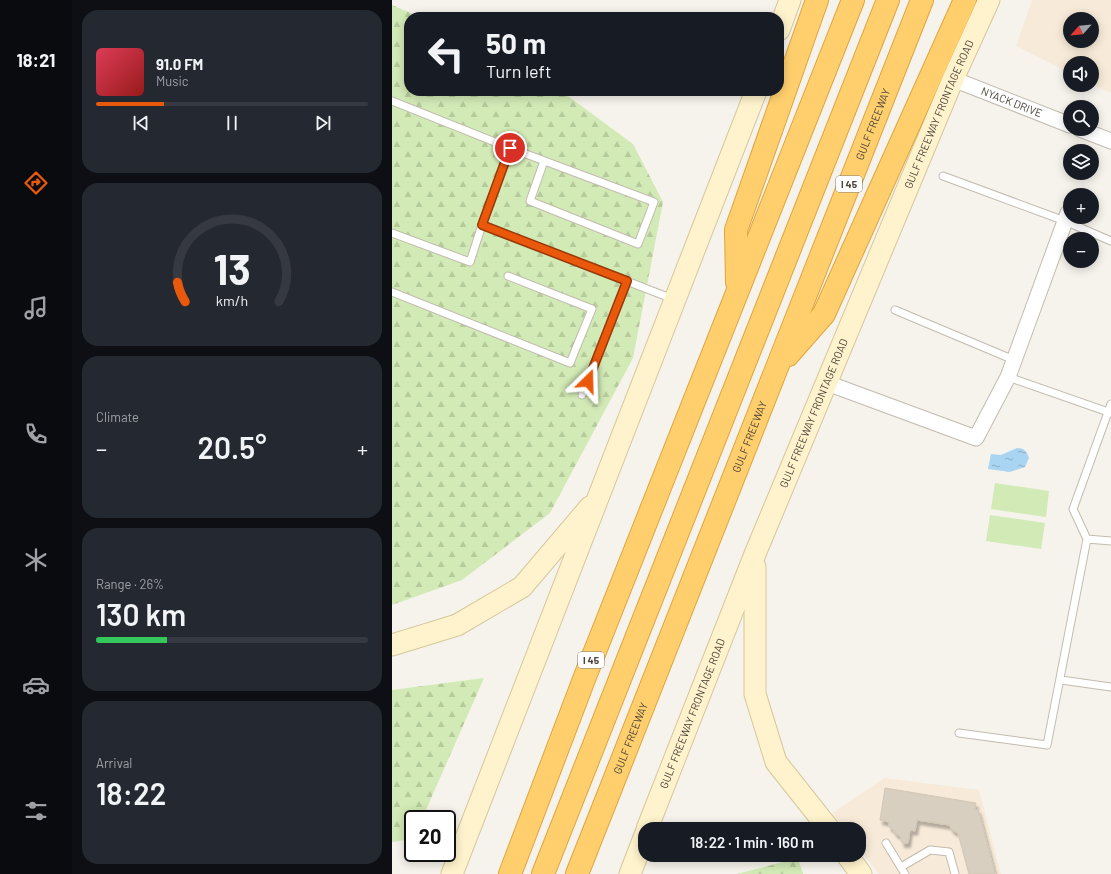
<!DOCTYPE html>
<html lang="en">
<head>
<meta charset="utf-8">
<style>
  body { margin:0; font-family:Barlow,sans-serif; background:#242831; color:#f1f3f6; height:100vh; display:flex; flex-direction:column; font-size:15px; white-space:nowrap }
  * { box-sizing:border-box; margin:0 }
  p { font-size:13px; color:#9ea1a6 }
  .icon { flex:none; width:22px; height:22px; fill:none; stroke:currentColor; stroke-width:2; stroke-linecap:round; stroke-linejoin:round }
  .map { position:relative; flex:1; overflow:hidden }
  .side { display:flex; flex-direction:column; gap:10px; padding:10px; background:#0d0f14; width:320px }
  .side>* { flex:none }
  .guide { position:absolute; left:12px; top:12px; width:380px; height:84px; border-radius:16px; box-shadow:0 2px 10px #0003; background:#171b24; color:#f1f3f6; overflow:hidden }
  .needle { width:26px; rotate:243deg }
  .buttons { position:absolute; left:671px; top:12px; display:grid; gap:8px }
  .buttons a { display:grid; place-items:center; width:36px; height:36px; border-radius:50%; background:#171b24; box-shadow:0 2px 10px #0003; font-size:20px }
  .speed { position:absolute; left:12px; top:810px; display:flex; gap:8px; font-size:20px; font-weight:700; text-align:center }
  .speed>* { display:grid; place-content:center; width:52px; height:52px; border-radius:50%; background:#171b24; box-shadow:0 2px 10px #0003; line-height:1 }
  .speed .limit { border:2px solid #111; border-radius:6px; background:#fff; color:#111 }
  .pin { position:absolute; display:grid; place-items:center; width:34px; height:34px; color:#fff; margin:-17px; border:2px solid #fff; border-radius:50%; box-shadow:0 1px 4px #0007 }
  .me { position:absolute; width:44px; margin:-22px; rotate:22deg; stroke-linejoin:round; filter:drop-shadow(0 0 3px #0008) }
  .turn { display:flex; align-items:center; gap:14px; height:84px; padding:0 16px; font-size:18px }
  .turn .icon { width:52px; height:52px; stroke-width:2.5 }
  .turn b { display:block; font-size:28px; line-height:34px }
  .big { font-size:30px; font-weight:600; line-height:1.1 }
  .side .card { flex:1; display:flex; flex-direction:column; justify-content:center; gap:6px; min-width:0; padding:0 14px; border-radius:16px; background:#242831 }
  .side .dial { align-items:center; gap:0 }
  .dial svg { height:104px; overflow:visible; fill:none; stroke:#363941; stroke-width:7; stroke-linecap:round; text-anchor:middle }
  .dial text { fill:#f1f3f6; stroke:none }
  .song { display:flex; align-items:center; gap:12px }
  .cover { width:48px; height:48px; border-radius:6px; background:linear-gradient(135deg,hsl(350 70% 55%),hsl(0 70% 35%)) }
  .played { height:4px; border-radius:2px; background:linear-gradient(90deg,#ea580c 25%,#363941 25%) }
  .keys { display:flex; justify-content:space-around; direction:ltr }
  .heat { display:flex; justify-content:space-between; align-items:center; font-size:22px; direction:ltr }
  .charge { height:6px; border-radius:3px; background:linear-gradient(90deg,#34c759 26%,#363941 0) }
  .trip { position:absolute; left:246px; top:822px; width:228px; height:40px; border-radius:16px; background:#171b24; box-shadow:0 2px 10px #0003; font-weight:600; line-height:40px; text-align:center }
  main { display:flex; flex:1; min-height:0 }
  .menu { display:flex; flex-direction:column; width:72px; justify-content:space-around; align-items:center; background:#090b0e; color:#9ea1a6 }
  .menu .icon { width:28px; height:28px }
  .menu .on { color:#ea580c }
  .menu b { font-size:18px; color:#f1f3f6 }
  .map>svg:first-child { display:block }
</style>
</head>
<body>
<main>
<nav class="menu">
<b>18:21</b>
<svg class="icon on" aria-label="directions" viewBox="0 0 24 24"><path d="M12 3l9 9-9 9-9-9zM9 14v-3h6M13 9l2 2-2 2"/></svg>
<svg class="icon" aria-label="music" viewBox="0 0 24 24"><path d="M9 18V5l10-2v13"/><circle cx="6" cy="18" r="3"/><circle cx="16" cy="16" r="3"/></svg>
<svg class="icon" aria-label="phone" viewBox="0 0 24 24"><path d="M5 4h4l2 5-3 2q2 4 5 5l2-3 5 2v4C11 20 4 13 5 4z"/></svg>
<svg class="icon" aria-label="climate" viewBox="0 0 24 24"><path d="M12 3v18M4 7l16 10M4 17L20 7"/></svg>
<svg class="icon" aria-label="car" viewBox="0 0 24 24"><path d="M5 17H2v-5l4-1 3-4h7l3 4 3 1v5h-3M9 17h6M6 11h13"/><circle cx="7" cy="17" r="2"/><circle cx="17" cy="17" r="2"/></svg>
<svg class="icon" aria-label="filters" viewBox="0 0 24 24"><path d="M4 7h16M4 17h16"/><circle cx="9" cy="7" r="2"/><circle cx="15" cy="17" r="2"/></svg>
</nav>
<section class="side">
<div class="card">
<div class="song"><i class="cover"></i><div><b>91.0 FM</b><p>Music</p></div></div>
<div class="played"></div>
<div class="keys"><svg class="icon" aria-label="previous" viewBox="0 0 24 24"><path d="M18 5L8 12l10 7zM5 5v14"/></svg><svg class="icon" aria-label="pause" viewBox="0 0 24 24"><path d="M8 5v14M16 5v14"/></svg><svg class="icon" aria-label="next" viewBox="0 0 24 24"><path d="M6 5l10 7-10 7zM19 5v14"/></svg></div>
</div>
<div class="card dial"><svg viewBox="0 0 100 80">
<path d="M14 69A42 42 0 1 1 86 69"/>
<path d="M14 69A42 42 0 0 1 8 54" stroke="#ea580c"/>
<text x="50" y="56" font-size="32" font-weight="700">13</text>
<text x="50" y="72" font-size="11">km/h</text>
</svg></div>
<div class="card"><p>Climate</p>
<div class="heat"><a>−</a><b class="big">20.5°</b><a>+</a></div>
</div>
<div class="card"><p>Range · 26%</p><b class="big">130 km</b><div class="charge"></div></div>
<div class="card"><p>Arrival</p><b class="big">18:22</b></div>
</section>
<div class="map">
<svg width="719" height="874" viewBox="0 0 719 874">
  <defs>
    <pattern id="forest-firs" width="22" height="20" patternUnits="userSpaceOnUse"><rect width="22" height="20" fill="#d2eab5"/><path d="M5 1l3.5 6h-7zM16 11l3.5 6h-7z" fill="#b6ca9c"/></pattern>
    <pattern id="water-ripples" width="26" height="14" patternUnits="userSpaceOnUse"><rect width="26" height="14" fill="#a9d4f2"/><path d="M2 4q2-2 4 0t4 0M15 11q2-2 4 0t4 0" fill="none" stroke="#8caec5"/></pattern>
    <filter id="shadow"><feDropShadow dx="2.5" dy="4.5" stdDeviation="1" flood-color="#0004"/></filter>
  </defs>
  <rect width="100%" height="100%" fill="#f6f3ec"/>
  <path fill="#f7ead8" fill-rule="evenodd" d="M 640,0 L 719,0 L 719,93 L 700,84 L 700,63 L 678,63 L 678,73 L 624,46 ZM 678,19 L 700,19 L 700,41 L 678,41 Z
    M 493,778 L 587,790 L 609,874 L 487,874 L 467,848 L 467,829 L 452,829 L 440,813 Z"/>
  <path fill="#d2eab5" d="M 603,483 L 657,491 L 654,517 L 599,509 Z
    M 598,515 L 653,523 L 649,549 L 594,541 Z"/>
  <path fill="url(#forest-firs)" d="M 0,5 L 28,17 L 17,17 L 17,91 L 169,91 L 241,144 L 271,202 L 241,358 L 158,513 L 70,580 L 0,605 Z
    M 92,678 L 30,819 L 21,819 L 21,839 L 0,842 L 0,690 Z
    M 406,858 L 411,874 L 345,874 Z"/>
  <path fill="url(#water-ripples)" d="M 625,448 C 632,448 635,451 637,458 L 633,467 L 618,472 L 596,469 L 599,454 L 609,455 Z"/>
  <path fill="#d8cfc1" stroke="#d3c7b4" filter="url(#shadow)" d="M 493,788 L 584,803 L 583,810 L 586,809 L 603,874 L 577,874 L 566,833 L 560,830 L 557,825 L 525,820 L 523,831 L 518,830 L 516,843 L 510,843 L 509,837 L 503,833 L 500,828 L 497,827 L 497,822 L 488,820 Z"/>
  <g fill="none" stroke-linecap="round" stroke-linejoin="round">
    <defs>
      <path id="lane" d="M 0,101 L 118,148
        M 152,161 L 138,201 L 246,244 L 262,202 L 118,148 L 90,225 L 281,299
        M 551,176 L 673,221 L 719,241
        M 0,233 L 78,262 L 90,225
        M 0,292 L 178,363 L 200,309 L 116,276
        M 503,310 L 622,360
        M 616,377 L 719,413
        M 190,395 L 235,281
        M 695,539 L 719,541
        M 669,680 L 719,687
        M 567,733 L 655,745 L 695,539 L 681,509 L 719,404
        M 494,843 L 513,874
        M 509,867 L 538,850 L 557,852 L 563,874"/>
      <g id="street">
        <path id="s1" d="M 561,79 L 678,125"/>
        <path d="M 688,129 L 719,141"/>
        <path d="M 435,383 L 584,438 L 616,377 L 676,213"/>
      </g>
      <g id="secondary">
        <path d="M 387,30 L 398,0"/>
        <path d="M 363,567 L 363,694 L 384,762 L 437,829"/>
        <path d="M 0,645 L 65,625 L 130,587 L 198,507"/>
        <path id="s2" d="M 255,829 L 363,554 L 561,79 L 597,0"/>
        <path d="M 455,855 L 469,874"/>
        <path d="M 60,874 L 364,91"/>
        <path d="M 238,874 L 253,835"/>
      </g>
      <g id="highway">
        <path d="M 345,282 L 344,230 L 425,0"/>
        <path d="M 396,355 L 432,314 L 573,0"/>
        <path d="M 118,874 L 194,674 L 461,0"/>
        <path d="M 151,874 L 496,0"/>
        <path id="s3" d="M 185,874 L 530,0"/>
      </g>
    </defs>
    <use href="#lane" stroke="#c2bbae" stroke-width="9"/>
    <use href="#street" stroke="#c2bbae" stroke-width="17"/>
    <use href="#secondary" stroke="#d6c79b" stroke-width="23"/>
    <use href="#highway" stroke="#e0a43c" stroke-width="24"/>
    <use href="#lane" stroke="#fff" stroke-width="7"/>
    <use href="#street" stroke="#fff" stroke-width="15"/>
    <use href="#secondary" stroke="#fff3cd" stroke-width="21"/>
    <use href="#highway" stroke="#ffcf6e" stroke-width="22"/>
  </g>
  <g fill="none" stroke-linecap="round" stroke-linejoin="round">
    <defs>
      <path id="route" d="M 118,148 L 90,225 L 235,281 L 196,381"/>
    </defs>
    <use href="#route" stroke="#983908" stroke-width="10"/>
    <use href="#route" stroke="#ea580c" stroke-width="7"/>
  </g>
  <g text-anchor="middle" stroke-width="4" stroke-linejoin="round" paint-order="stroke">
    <g fill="#fff" stroke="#817c74" stroke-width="1">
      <rect x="444" y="176" width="26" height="16" rx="3"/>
      <rect x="186" y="652" width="26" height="16" rx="3"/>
    </g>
    <g font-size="10" font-weight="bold" fill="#4b4439">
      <text x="457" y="188">I 45</text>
      <text x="199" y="664">I 45</text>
    </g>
    <g font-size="11" fill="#4b4439" stroke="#fff">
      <text dy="4" stroke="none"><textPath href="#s1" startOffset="63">NYACK DRIVE</textPath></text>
      <text dy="4" stroke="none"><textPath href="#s2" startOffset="772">GULF FREEWAY FRONTAGE ROAD</textPath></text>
      <text dy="4" stroke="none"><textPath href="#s3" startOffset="806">GULF FREEWAY</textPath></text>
      <text dy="4" stroke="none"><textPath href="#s2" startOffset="448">GULF FREEWAY FRONTAGE ROAD</textPath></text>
      <text dy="4" stroke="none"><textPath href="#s3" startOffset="470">GULF FREEWAY</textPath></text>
      <text dy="4" stroke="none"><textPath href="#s2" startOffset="124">GULF FREEWAY FRONTAGE ROAD</textPath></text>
      <text dy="4" stroke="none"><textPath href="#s3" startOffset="146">GULF FREEWAY</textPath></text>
    </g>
  </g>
</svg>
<div class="buttons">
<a><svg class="needle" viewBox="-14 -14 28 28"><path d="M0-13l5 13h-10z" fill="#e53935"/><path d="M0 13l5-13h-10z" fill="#9ea1a6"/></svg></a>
<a><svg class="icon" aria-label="sound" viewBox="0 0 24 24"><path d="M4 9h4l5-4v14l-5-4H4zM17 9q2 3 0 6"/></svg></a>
<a><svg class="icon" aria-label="search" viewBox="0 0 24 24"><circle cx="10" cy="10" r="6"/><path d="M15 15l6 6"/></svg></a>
<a><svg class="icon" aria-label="layers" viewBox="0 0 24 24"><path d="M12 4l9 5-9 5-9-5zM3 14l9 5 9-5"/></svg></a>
<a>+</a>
<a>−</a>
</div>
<div class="speed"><div class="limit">20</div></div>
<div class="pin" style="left:118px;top:148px;background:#d93025"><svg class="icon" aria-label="arrive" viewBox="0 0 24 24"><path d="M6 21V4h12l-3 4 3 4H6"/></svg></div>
<svg class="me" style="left:196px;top:381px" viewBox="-20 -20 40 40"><path d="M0-17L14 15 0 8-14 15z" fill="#ea580c" stroke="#fff" stroke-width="4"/></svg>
<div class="trip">18:22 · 1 min · 160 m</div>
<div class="guide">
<div class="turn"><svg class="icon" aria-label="left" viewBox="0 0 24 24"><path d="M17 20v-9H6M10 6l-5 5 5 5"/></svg><div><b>50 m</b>Turn left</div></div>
</div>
</div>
</main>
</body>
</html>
